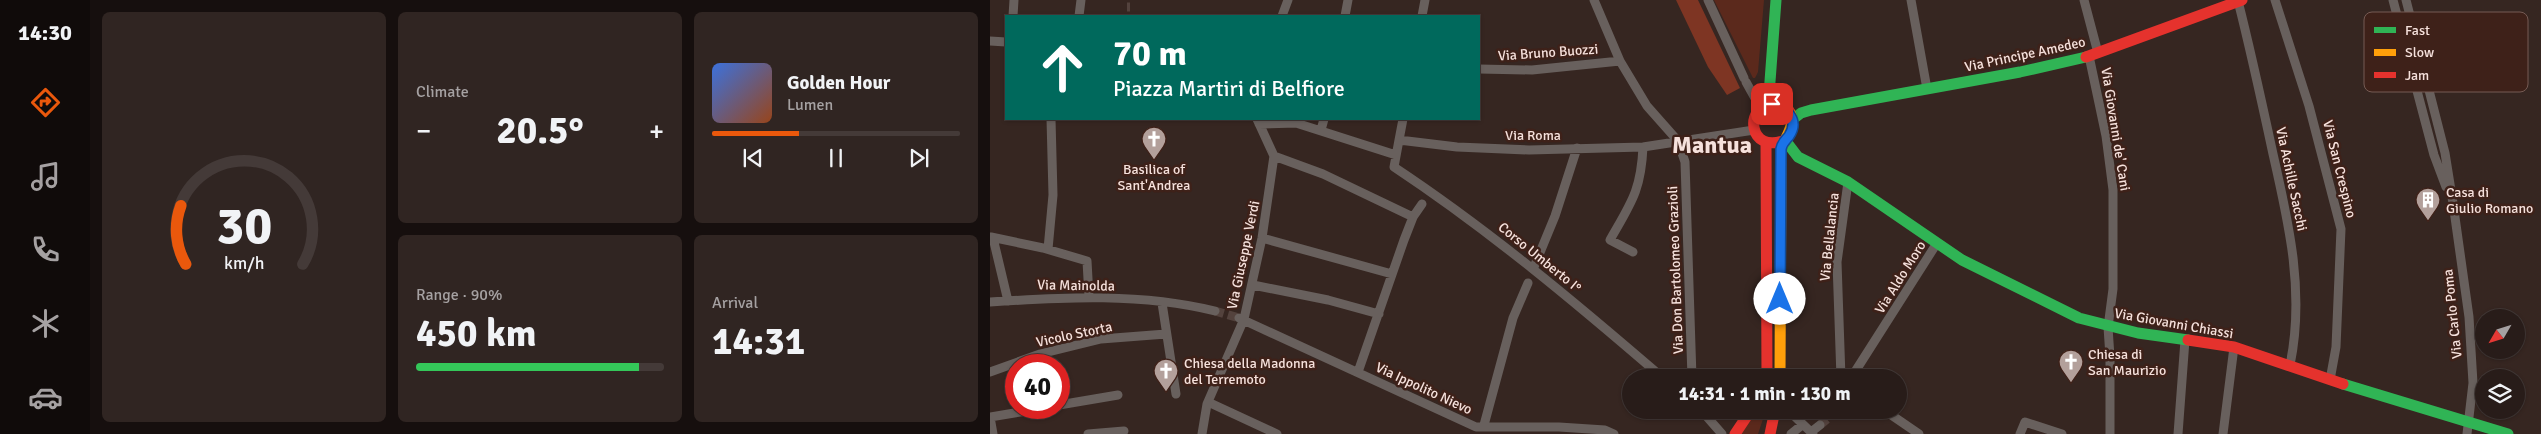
<!DOCTYPE html>
<html lang="en">
<head>
<meta charset="utf-8">
<style>
  body { margin:0; font-family:Signika,sans-serif; background:#302522; color:#f1f3f6; height:100vh; display:flex; flex-direction:column; font-size:19px; white-space:nowrap }
  * { box-sizing:border-box; margin:0 }
  p { font-size:16px; color:#a5a1a2 }
  .icon { flex:none; width:28px; height:28px; fill:none; stroke:currentColor; stroke-width:2; stroke-linecap:round; stroke-linejoin:round }
  .map { position:relative; flex:1; overflow:hidden }
  .drawer { display:flex; flex-direction:column; gap:12px; padding:12px; background:#160f0e; width:900px }
  .drawer>* { flex:none }
  .hud { position:absolute; left:15px; top:15px; width:475px; height:105px; border-radius:0px; box-shadow:0 1px 4px #0004,0 0 0 1px #443a38; background:#00695c; color:#fff; overflow:hidden }
  .needle { width:32px; rotate:231deg }
  .controls { position:absolute; left:1485px; top:309px; display:grid; gap:10px }
  .controls a { display:grid; place-items:center; width:50px; height:50px; border-radius:50%; background:#281c19; box-shadow:0 1px 4px #0004,0 0 0 1px #443a38; font-size:25px }
  .speed { position:absolute; left:15px; top:354px; display:flex; gap:10px; font-size:25px; font-weight:700; text-align:center }
  .speed>* { display:grid; place-content:center; width:65px; height:65px; border-radius:50%; background:#281c19; box-shadow:0 1px 4px #0004,0 0 0 1px #443a38; line-height:1 }
  .speed .limit { border:8px solid #d22; background:#fff; color:#111 }
  .pin { position:absolute; display:grid; place-items:center; width:42px; height:42px; color:#fff; margin:-21px; border-radius:10px; box-shadow:0 2px 8px #0006 }
  .me { position:absolute; width:55px; margin:-28px; rotate:0deg; stroke-linejoin:round; filter:drop-shadow(0 0 4px #0008) }
  .turn { display:flex; align-items:center; gap:18px; height:105px; padding:0 25px; font-size:22px }
  .turn .icon { width:65px; height:65px; stroke-width:2.5 }
  .turn b { display:block; font-size:35px; line-height:42px }
  .big { font-size:38px; font-weight:700; line-height:1.1 }
  .drawer .tile { flex:1; display:flex; flex-direction:column; justify-content:center; gap:8px; min-width:0; padding:0 18px; border-radius:8px; background:#302522 }
  .drawer .dial { align-items:center; gap:0 }
  .dial svg { height:130px; overflow:visible; fill:none; stroke:#443a38; stroke-width:7; stroke-linecap:round; text-anchor:middle }
  .dial text { fill:#f1f3f6; stroke:none }
  .song { display:flex; align-items:center; gap:15px }
  .cover { width:60px; height:60px; border-radius:8px; background:linear-gradient(135deg,hsl(220 70% 55%),hsl(20 70% 35%)) }
  .played { height:5px; border-radius:2px; background:linear-gradient(90deg,#ea580c 35%,#443a38 35%) }
  .keys { display:flex; justify-content:space-around; direction:ltr }
  .heat { display:flex; justify-content:space-between; align-items:center; font-size:28px; direction:ltr }
  .charge { height:8px; border-radius:4px; background:linear-gradient(90deg,#34c759 90%,#443a38 0) }
  .drawer .tiles { flex:1; display:grid; gap:12px; grid-template-columns:repeat(3,1fr) }
  .tile:first-child { grid-row:span 2 }
  .trip { position:absolute; left:632px; top:369px; width:285px; height:50px; border-radius:25px; background:#281c19; box-shadow:0 1px 4px #0004,0 0 0 1px #443a38; font-weight:700; line-height:50px; text-align:center }
  main { display:flex; flex:1; min-height:0 }
  .tab-bar { display:flex; flex-direction:column; width:90px; justify-content:space-around; align-items:center; background:#100b0a; color:#a5a1a2 }
  .tab-bar .icon { width:35px; height:35px }
  .tab-bar .on { color:#ea580c }
  .tab-bar b { font-size:22px; color:#f1f3f6 }
  .map>svg:first-child { display:block }
</style>
</head>
<body>
<main>
<nav class="tab-bar">
<b>14:30</b>
<svg class="icon on" aria-label="directions" viewBox="0 0 24 24"><path d="M12 3l9 9-9 9-9-9zM9 14v-3h6M13 9l2 2-2 2"/></svg>
<svg class="icon" aria-label="music" viewBox="0 0 24 24"><path d="M9 18V5l10-2v13"/><circle cx="6" cy="18" r="3"/><circle cx="16" cy="16" r="3"/></svg>
<svg class="icon" aria-label="phone" viewBox="0 0 24 24"><path d="M5 4h4l2 5-3 2q2 4 5 5l2-3 5 2v4C11 20 4 13 5 4z"/></svg>
<svg class="icon" aria-label="climate" viewBox="0 0 24 24"><path d="M12 3v18M4 7l16 10M4 17L20 7"/></svg>
<svg class="icon" aria-label="car" viewBox="0 0 24 24"><path d="M5 17H2v-5l4-1 3-4h7l3 4 3 1v5h-3M9 17h6M6 11h13"/><circle cx="7" cy="17" r="2"/><circle cx="17" cy="17" r="2"/></svg>
</nav>
<section class="drawer">
<div class="tiles">
<div class="tile dial"><svg viewBox="0 0 100 80">
<path d="M14 69A42 42 0 1 1 86 69"/>
<path d="M14 69A42 42 0 0 1 11 33" stroke="#ea580c"/>
<text x="50" y="56" font-size="32" font-weight="700">30</text>
<text x="50" y="72" font-size="11">km/h</text>
</svg></div>
<div class="tile"><p>Climate</p>
<div class="heat"><a>−</a><b class="big">20.5°</b><a>+</a></div>
</div>
<div class="tile">
<div class="song"><i class="cover"></i><div><b>Golden Hour</b><p>Lumen</p></div></div>
<div class="played"></div>
<div class="keys"><svg class="icon" aria-label="previous" viewBox="0 0 24 24"><path d="M18 5L8 12l10 7zM5 5v14"/></svg><svg class="icon" aria-label="pause" viewBox="0 0 24 24"><path d="M8 5v14M16 5v14"/></svg><svg class="icon" aria-label="next" viewBox="0 0 24 24"><path d="M6 5l10 7-10 7zM19 5v14"/></svg></div>
</div>
<div class="tile"><p>Range · 90%</p><b class="big">450 km</b><div class="charge"></div></div>
<div class="tile"><p>Arrival</p><b class="big">14:31</b></div>
</div>
</section>
<div class="map">
<svg width="1551" height="434" viewBox="0 0 1551 434">
  <rect width="100%" height="100%" fill="#362621"/>
  <path fill="#5b291c" d="M 724,0 L 774,0 L 768,72 L 765,78 L 763,78 Z
    M 767,410 L 776,410 L 768,434 L 750,434 Z"/>
  <path fill="#7e3523" d="M 686,0 L 708,0 L 750,88 L 737,95 L 718,67 Z"/>
  <g fill="none" stroke-linecap="round" stroke-linejoin="round">
    <path stroke="#53423d" stroke-width="9" stroke-dasharray="9 4.5" stroke-linecap="butt" d="M 137,7 L 140,7
      M 225,311 L 249,318
      M 830,425 L 843,414"/>
    <path stroke="#68605d" stroke-width="9" d="M 604,0 L 630,61 L 657,106 L 688,141 L 695,162 L 702,378
      M 718,0 L 754,78
      M 921,0 L 937,89
      M 1094,0 L 1108,53
      M 1285,0 L 1319,106 L 1351,229 L 1346,347 L 1340,380
      M 1403,0 L 1444,155 L 1456,187
      M 1416,0 L 1455,153 L 1463,203 L 1479,317 L 1483,383 L 1477,434
      M 1248,1 C 1261,52 1272,103 1283,154 C 1299,224 1315,293 1300,365
      M 23,16 L 24,0
      M 89,16 L 91,0
      M 292,16 L 298,0
      M 355,16 L 358,0
      M 432,16 L 435,0
      M 0,41 L 16,42
      M 1099,56 L 1116,136 L 1123,190 L 1123,289 L 1118,327 L 1120,357 L 1120,434
      M 489,69 L 542,70 L 630,61
      M 756,82 L 771,109
      M 269,124 L 306,123 L 406,155
      M 331,130 L 334,119
      M 409,140 L 413,119
      M 284,156 L 333,174 L 423,217
      M 1,237 L 53,248 L 97,261 L 99,297
      M 3,238 L 18,301
      M 272,238 L 402,274
      M 58,249 L 63,195 L 61,119
      M 643,252 L 620,240 C 641,203 651,191 653,147
      M 544,267 L 565,216 L 587,148
      M 263,285 L 338,300 L 389,314
      M 0,302 C 75,297 152,293 225,311
      M 172,303 L 186,394
      M 249,318 L 486,427 L 569,427 L 615,430 L 624,434
      M 0,372 L 50,354 L 111,339 L 176,334
      M 368,372 L 414,240 L 423,217 L 432,204
      M 673,378 C 586,303 499,230 404,167 L 409,140 L 467,147 L 539,150 L 653,147 L 764,130
      M 851,378 L 847,262 L 858,182
      M 861,378 L 947,243
      M 218,402 L 287,434
      M 69,405 L 128,395
      M 711,410 L 732,434
      M 798,410 L 823,434
      M 894,410 L 929,434
      M 843,414 L 848,410
      M 0,417 L 55,408
      M 0,417 L 3,434
      M 494,425 L 523,318 L 538,283
      M 821,432 L 830,425
      M 98,434 L 134,431
      M 212,434 L 217,404 L 254,319 L 272,238 L 284,156 L 267,119
      M 801,434 L 812,425
      M 1030,434 L 1035,422 L 1072,434
      M 1188,434 L 1195,340
      M 1233,434 L 1244,347"/>
    <path stroke="#30b455" stroke-width="11" d="M 776,106 L 779,95 L 786,0
      M 802,120 L 811,113 L 821,110 L 1030,72 L 1096,57
      M 795,140 L 808,157 L 858,182 L 972,260 L 1089,318 L 1148,333 L 1198,340
      M 1353,384 L 1518,434"/>
    <path stroke="#ff9f0a" stroke-width="11" d="M 790,378 L 791,149 C 795,137 807,124 799,111"/>
    <path stroke="#e5322d" stroke-width="11" d="M 1096,57 L 1252,0
      M 795,140 C 758,155 754,105 782,105 C 788,105 795,106 799,111
      M 776,143 L 777,378
      M 1198,340 L 1244,347 L 1353,384
      M 745,434 L 761,410
      M 780,434 L 785,410"/>
  </g>
  <g fill="none" stroke-linecap="round" stroke-linejoin="round">
    <defs>
      <path id="route" d="M 782,104 C 796,107 810,120 799,136 C 795,141 792,143 791,149 L 790,299"/>
    </defs>
    <use href="#route" stroke="#114b97" stroke-width="12"/>
    <use href="#route" stroke="#1a73e8" stroke-width="9"/>
  </g>
  <defs>
    <symbol id="church-pin" viewBox="-11 -11 22 30"><path d="M0 17L-7.5 6A9.5 9.5 0 1 1 7.5 6Z" fill="#b3a09b" stroke="#3e2119"/><path d="M-1.2-6h2.4v3.5h3.3v2.4h-3.3V6h-2.4V-.1h-3.3v-2.4h3.3Z" fill="#fff"/></symbol>
    <symbol id="building-pin" viewBox="-11 -11 22 30"><path d="M0 17L-7.5 6A9.5 9.5 0 1 1 7.5 6Z" fill="#b3a09b" stroke="#3e2119"/><path d="M-4-6H4V6H1V3H-1V6H-4ZM-2.5-4.3h1.7v1.8h-1.7ZM.8-4.3h1.7v1.8H.8ZM-2.5-1h1.7V.8h-1.7ZM.8-1h1.7V.8H.8Z" fill="#fff"/></symbol>
  </defs>
  <g fill-rule="evenodd">
    <use href="#church-pin" x="150" y="125" width="28" height="38"/>
    <use href="#building-pin" x="1424" y="186" width="28" height="38"/>
    <use href="#church-pin" x="1067" y="348" width="28" height="38"/>
    <use href="#church-pin" x="162" y="357" width="28" height="38"/>
  </g>
  <g text-anchor="middle" stroke-width="5" stroke-linejoin="round" paint-order="stroke">
    <g font-size="14" fill="#f6e1dc" stroke="#3e2119">
      <text transform="translate(558 52) rotate(-4)" y="5">Via Bruno Buozzi</text>
      <text transform="translate(1035 54) rotate(-12)" y="5">Via Principe Amedeo</text>
      <text transform="translate(1126 129) rotate(81)" y="5">Via Giovanni de' Cani</text>
      <text x="543" y="140">Via Roma</text>
      <text transform="translate(1350 169) rotate(76)" y="5">Via San Crespino</text>
      <text transform="translate(1302 179) rotate(78)" y="5">Via Achille Sacchi</text>
      <text transform="translate(839 237) rotate(-84)" y="5">Via Bellalancia</text>
      <text transform="translate(253 255) rotate(-78)" y="5">Via Giuseppe Verdi</text>
      <text transform="translate(550 257) rotate(39)" y="5">Corso Umberto I°</text>
      <text transform="translate(685 270) rotate(-92)" y="5">Via Don Bartolomeo Grazioli</text>
      <text transform="translate(910 277) rotate(-58)" y="5">Via Aldo Moro</text>
      <text transform="translate(86 285) rotate(1)" y="5">Via Mainolda</text>
      <text transform="translate(1462 314) rotate(-96)" y="5">Via Carlo Poma</text>
      <text transform="translate(1184 323) rotate(10)" y="5">Via Giovanni Chiassi</text>
      <text transform="translate(84 334) rotate(-12)" y="5">Vicolo Storta</text>
      <text transform="translate(434 388) rotate(25)" y="5">Via Ippolito Nievo</text>
    </g>
    <g font-size="14" fill="#f6e1dc" stroke="#3e2119" text-anchor="start">
      <text x="164" y="174" text-anchor="middle">Basilica of<tspan x="164" dy="16">Sant'Andrea</tspan></text>
      <text x="1456" y="197">Casa di<tspan x="1456" dy="16">Giulio Romano</tspan></text>
      <text x="1098" y="359">Chiesa di<tspan x="1098" dy="16">San Maurizio</tspan></text>
      <text x="194" y="368">Chiesa della Madonna<tspan x="194" dy="16">del Terremoto</tspan></text>
    </g>
    <g font-size="24" font-weight="bold" fill="#f6e1dc" stroke="#3e2119">
      <text x="722" y="153">Mantua</text>
    </g>
  </g>
  <rect x="1374" y="12" width="164" height="80" rx="8" fill="#3e2119" stroke="#755b54" stroke-width="1"/>
  <rect x="1384" y="27" width="22" height="6" fill="#30b455"/>
  <rect x="1384" y="49" width="22" height="7" fill="#ff9f0a"/>
  <rect x="1384" y="72" width="22" height="6" fill="#e5322d"/>
  <g font-size="14" fill="#f6e1dc">
    <text x="1415" y="35">Fast</text>
    <text x="1415" y="57">Slow</text>
    <text x="1415" y="80">Jam</text>
  </g>
</svg>
<div class="controls">
<a><svg class="needle" viewBox="-14 -14 28 28"><path d="M0-13l5 13h-10z" fill="#e53935"/><path d="M0 13l5-13h-10z" fill="#a5a1a2"/></svg></a>
<a><svg class="icon" aria-label="layers" viewBox="0 0 24 24"><path d="M12 4l9 5-9 5-9-5zM3 14l9 5 9-5"/></svg></a>
</div>
<div class="speed"><div class="limit">40</div></div>
<div class="pin" style="left:782px;top:104px;background:#d93025"><svg class="icon" aria-label="arrive" viewBox="0 0 24 24"><path d="M6 21V4h12l-3 4 3 4H6"/></svg></div>
<svg class="me" style="left:790px;top:299px" viewBox="-20 -20 40 40"><circle r="19" fill="#fff"/><path d="M0-13L10 11 0 6-10 11z" fill="#1a73e8"/></svg>
<div class="trip">14:31 · 1 min · 130 m</div>
<div class="hud">
<div class="turn"><svg class="icon" aria-label="ahead" viewBox="0 0 24 24"><path d="M12 20V5M6 11l6-6 6 6"/></svg><div><b>70 m</b>Piazza Martiri di Belfiore</div></div>
</div>
</div>
</main>
</body>
</html>
